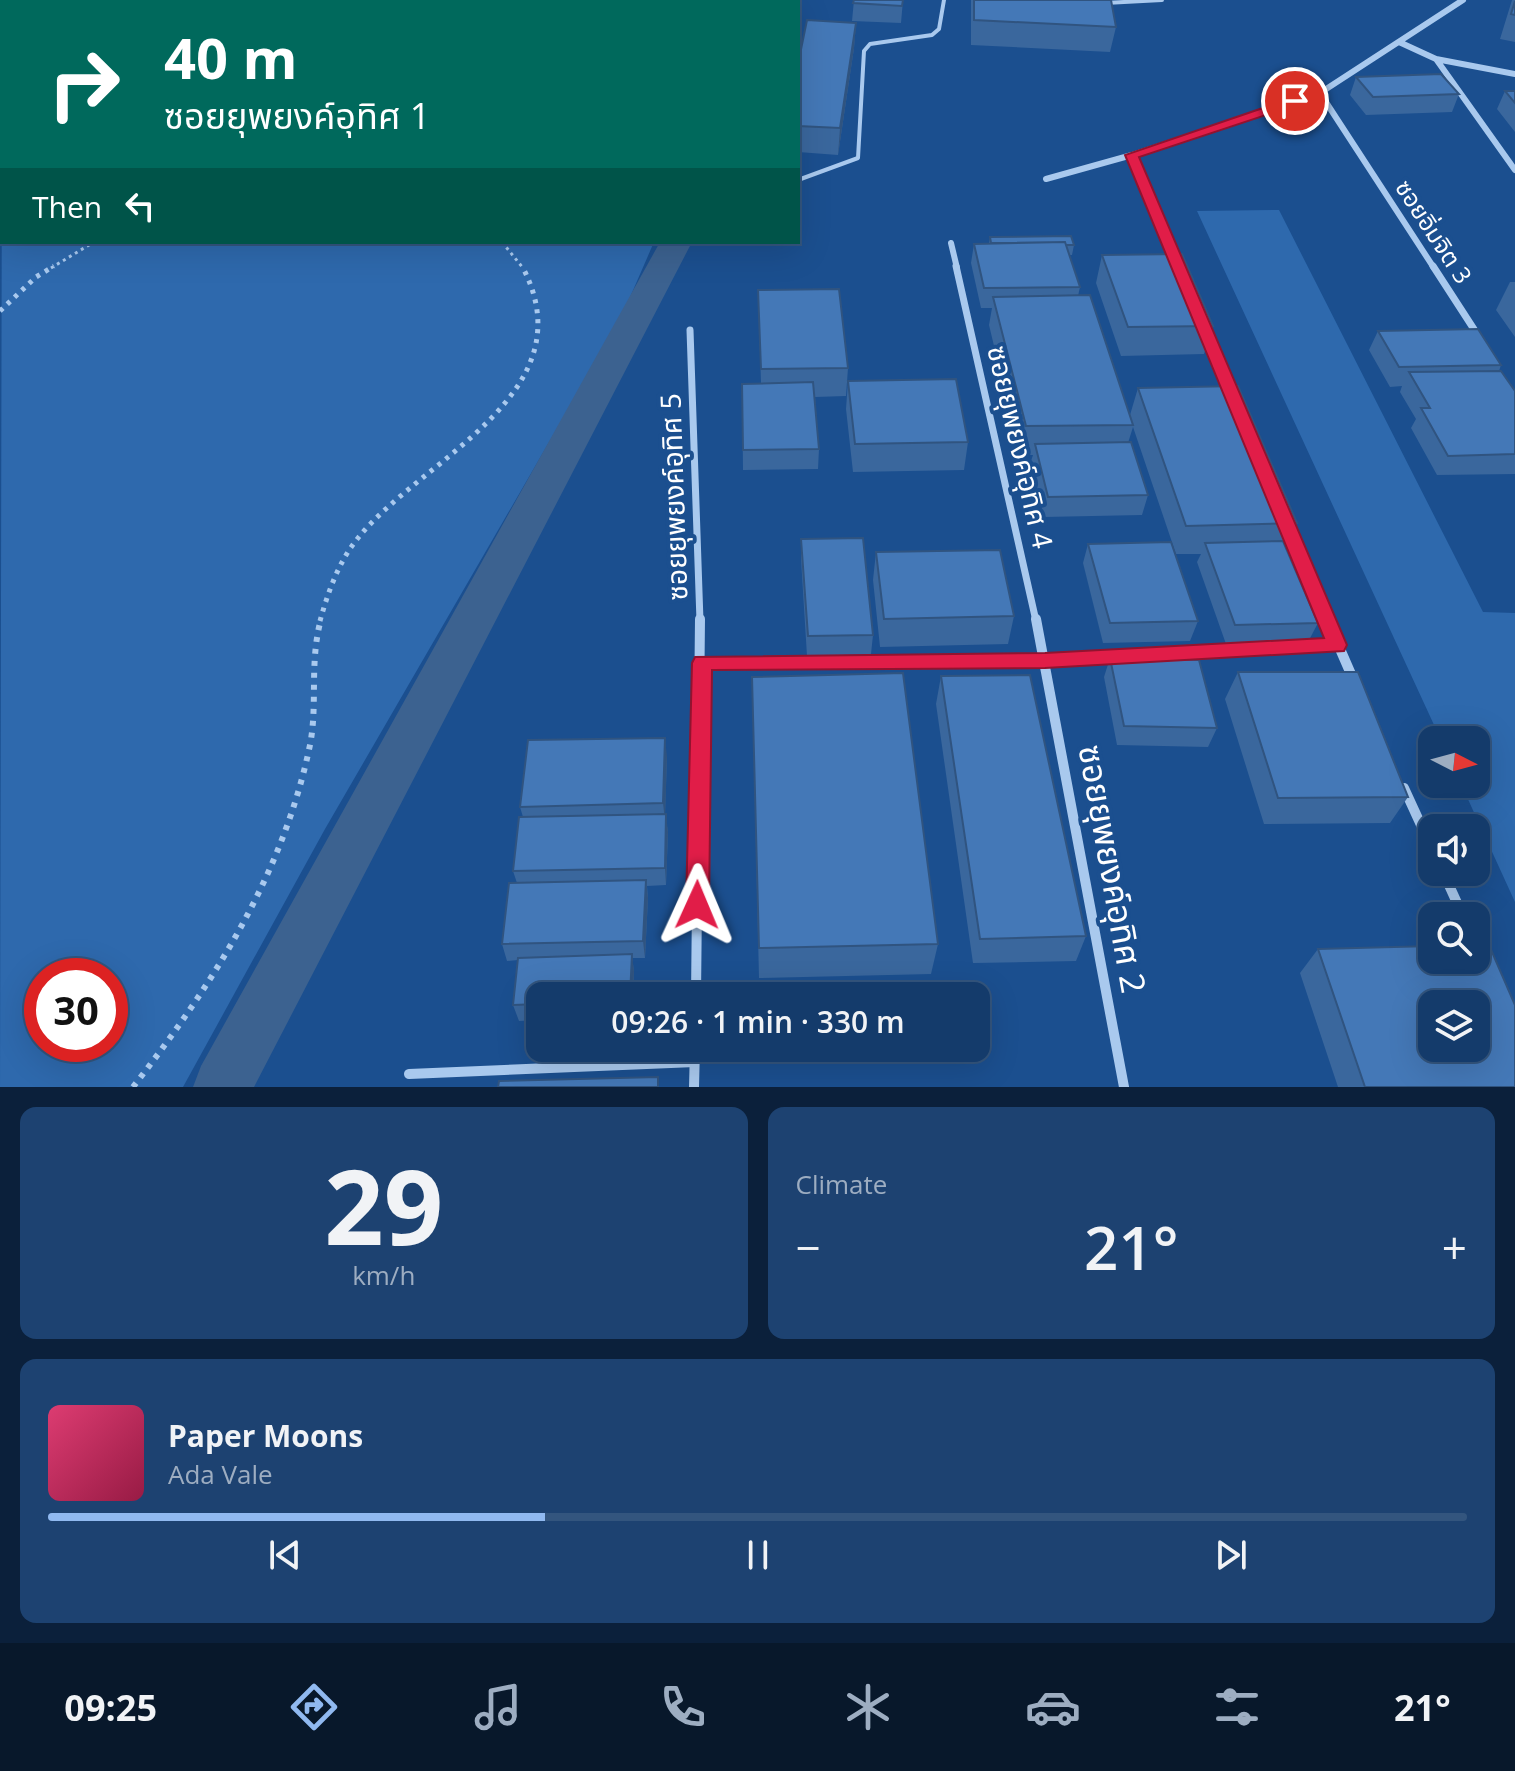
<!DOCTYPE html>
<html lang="en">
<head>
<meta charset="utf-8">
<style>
  body { margin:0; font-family:"Open Sans","Noto Sans Thai",sans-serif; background:#1d4271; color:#f1f3f6; height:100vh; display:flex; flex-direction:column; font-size:30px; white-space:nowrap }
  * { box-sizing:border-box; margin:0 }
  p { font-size:26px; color:#9dadc1 }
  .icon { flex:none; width:44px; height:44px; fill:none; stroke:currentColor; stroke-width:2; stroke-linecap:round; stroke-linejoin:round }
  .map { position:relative; height:1087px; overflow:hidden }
  .drawer { display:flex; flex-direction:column; gap:20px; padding:20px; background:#0b203b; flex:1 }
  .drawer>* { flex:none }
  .guide { position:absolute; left:0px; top:0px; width:800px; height:244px; box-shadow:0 8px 32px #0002,0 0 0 2px #33557e; background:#00695c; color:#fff; overflow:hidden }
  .needle { width:52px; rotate:96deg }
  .fabs { position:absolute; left:1418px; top:726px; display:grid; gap:16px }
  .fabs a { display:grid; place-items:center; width:72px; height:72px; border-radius:16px; background:#143b6b; box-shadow:0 8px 32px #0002,0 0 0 2px #33557e; font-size:40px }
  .speed { position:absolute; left:24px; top:958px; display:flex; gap:16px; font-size:40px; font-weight:700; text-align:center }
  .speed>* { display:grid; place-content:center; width:104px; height:104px; border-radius:50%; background:#143b6b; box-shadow:0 8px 32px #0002,0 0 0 2px #33557e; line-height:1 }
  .speed .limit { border:12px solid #d22; background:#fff; color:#111 }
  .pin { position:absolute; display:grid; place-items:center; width:68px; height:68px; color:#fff; margin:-34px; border:4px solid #fff; border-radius:50%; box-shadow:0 2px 8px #0007 }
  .me { position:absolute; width:88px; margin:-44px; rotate:1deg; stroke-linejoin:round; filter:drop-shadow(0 0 6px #0008) }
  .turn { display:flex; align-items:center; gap:28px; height:168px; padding:0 32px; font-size:36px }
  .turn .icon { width:104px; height:104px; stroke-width:2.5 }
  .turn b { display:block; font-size:56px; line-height:68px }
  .then { display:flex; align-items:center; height:76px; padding:0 32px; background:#0003; gap:16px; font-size:30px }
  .big { font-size:60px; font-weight:600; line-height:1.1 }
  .drawer .tile { flex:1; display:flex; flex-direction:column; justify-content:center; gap:12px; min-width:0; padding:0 28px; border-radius:16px; background:#1d4271 }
  .drawer .dial { align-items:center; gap:0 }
  .dial b { font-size:104px; line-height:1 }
  .song { display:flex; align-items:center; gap:24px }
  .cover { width:96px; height:96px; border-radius:12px; background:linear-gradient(135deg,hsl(340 70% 55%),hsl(340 70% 35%)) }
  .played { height:8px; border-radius:4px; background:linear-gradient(90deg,#90b9f0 35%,#33557e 35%) }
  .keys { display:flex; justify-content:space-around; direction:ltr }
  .heat { display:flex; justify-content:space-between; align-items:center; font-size:44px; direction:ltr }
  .drawer .tiles { flex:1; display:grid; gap:20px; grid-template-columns:1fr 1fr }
  .tile:last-child { grid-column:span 2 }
  .trip { position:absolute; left:526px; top:982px; width:464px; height:80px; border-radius:16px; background:#143b6b; box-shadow:0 8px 32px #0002,0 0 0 2px #33557e; font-weight:600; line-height:80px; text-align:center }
  .dock { display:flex; height:128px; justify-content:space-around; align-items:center; background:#08182b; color:#9dadc1 }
  .dock .icon { width:56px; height:56px }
  .dock .current { color:#90b9f0 }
  .dock b { font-size:36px; color:#f1f3f6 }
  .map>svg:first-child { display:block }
</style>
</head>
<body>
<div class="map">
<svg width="1515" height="1087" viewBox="0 0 1515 1087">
  <rect width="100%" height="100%" fill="#1b4f8f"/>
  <path fill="#2e69ad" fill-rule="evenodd" d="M 2,103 L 2,242 L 654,242 L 621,318 L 325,829 L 183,1087 L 0,1087 ZM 42,976 L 110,976 L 110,1044 L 42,1044 Z
    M 1279,210 L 1483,612 L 1515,613 L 1515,902 L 1461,784 L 1476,784 L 1476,740 L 1441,740 L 1197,211 Z"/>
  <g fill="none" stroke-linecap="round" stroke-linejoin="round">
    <path fill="#3c6290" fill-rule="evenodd" d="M 719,0 L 745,0 L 745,2 L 719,2 Z
      M 660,242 L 692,242 L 254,1087 L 193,1087 L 201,1066 Z"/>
    <path stroke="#a9c9ee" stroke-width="3" stroke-dasharray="3 4" stroke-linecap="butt" d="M 502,242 L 523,268
      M 51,268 L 94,242"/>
    <path stroke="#a9c9ee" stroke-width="5" stroke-dasharray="4 6" stroke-linecap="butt" d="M 0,311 L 36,277 L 54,266
      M 320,621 C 328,592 339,561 358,538 C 422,458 590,394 522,266"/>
    <path stroke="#a9c9ee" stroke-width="6" stroke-dasharray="5 7" stroke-linecap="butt" d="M 133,1087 C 213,984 283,875 310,745 C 318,704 309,663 321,619"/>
    <path stroke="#a9c9ee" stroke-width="4" d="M 1105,3 L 1162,0
      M 798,180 L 858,158 L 864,51 L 870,44 L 932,35 L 939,29 L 944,0"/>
    <path stroke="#a9c9ee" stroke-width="6" d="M 73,2 L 76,0
      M 125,2 L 128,0
      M 1399,42 L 1436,59 L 1515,170
      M 1436,59 L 1515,74
      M 1320,93 L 1434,268
      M 1132,155 L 1176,261
      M 1046,179 L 1132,155 L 1320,93 L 1463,0
      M 951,243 L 957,268"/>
    <path stroke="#a9c9ee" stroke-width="7" d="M 956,266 L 1036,621
      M 1433,266 L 1479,337
      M 1205,329 L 1232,394
      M 690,330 L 700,621
      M 1288,529 L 1328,621"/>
    <path stroke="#a9c9ee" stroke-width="10" d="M 1036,619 L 1124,1087
      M 1327,619 L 1354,681
      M 702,663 L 1045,660 L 1337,645
      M 1404,788 L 1432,849
      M 1443,872 L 1463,916
      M 696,996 L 700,619
      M 409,1074 L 695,1062
      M 694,1087 L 695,1048"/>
  </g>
  <path fill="#3a679d" d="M 503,0 L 572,0 L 571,2 L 517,2 Z
    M 854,0 L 903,0 L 901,23 L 852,21 Z
    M 971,0 L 1111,0 L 1116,27 L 1110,52 L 971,45 Z
    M 1512,0 L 1515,0 L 1515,42 L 1500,39 Z
    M 856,23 L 854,48 L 838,155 L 798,152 L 798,64 Z
    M 1356,77 L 1459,94 L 1452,112 L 1366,115 L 1350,95 Z
    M 1505,91 L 1515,91 L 1515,132 L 1497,109 Z
    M 990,237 L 1074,245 L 1072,255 L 1069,255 L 1080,287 L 1078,296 L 1130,415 L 1138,388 L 1297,523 L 1286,548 L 1318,623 L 1308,642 L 1226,644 L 1197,562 L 1201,554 L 1176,554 L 1133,427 L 1128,443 L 1148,495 L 1142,515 L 1044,517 L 1030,464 L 1033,455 L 1020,455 L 989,325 L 992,308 L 981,308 L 971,263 L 974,244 L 989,243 Z
    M 1102,255 L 1213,326 L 1204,354 L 1121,356 L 1096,283 Z
    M 1510,282 L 1515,282 L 1515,337 L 1496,310 Z
    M 758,290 L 848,368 L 846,396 L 815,397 L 819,449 L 818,469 L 743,470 L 742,384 L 761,383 Z
    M 1378,331 L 1501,365 L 1499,371 L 1515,391 L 1515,474 L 1437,475 L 1411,428 L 1416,419 L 1400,392 L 1402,386 L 1390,387 L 1369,350 Z
    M 848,381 L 968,442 L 964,470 L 853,472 L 846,409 Z
    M 801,539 L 873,635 L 871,654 L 807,656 L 801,559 Z
    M 1088,544 L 1198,621 L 1190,641 L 1103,643 L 1083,563 Z
    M 876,552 L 1014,616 L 1008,644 L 880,647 L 873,580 Z
    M 1110,658 L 1217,728 L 1208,747 L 1117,745 L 1104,677 Z
    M 1238,672 L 1408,797 L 1390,823 L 1264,824 L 1225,699 Z
    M 941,676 L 1086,936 L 1076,961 L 973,963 L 936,704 Z
    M 752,677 L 938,944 L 931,974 L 759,978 Z
    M 667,757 L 665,814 L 668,832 L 666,885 L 647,886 L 648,898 L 645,958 L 632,958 L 634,971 L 633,996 L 540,996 L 540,1020 L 519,1021 L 513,1005 L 518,960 L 507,961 L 502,944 L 517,883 L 513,871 L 523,817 L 520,807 Z
    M 1318,949 L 1515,1087 L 1338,1087 L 1300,973 Z"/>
  <path fill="#305480" d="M 856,23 L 854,48 L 838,155 L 840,128 Z
    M 665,738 L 667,757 L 665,821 L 663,803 Z
    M 666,814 L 668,832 L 666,885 L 665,868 Z
    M 646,880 L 648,898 L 645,958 L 643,941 Z
    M 632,954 L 634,971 L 633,996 L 630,996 Z"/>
  <path fill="#4478b7" stroke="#305480" stroke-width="2" fill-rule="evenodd" d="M 395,0 L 439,0 L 456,2 L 392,2 Z
    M 854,0 L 903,0 L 902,6 L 853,3 Z
    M 974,0 L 1111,0 L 1116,27 L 974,20 Z
    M 1515,1 L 1515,15 L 1511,14 Z
    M 807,20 L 856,23 L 840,128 L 798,126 L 798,64 Z
    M 1441,74 L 1459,94 L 1373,97 L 1356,77 Z
    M 1505,91 L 1515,91 L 1515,103 Z
    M 1071,236 L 1074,245 L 1066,245 L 1065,242 L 991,243 L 990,237 Z
    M 1065,242 L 1080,287 L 984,288 L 974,244 Z
    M 1182,254 L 1213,326 L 1128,327 L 1102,255 Z
    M 839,289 L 848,368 L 761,369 L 758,290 Z
    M 1090,295 L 1133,425 L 1026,426 L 993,297 Z
    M 1478,329 L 1501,365 L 1399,367 L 1378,331 Z
    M 1501,371 L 1515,391 L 1515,454 L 1448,456 L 1421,408 L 1430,408 L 1409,372 Z
    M 956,379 L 968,442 L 855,444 L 848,381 Z
    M 813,382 L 819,449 L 743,450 L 742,384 Z
    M 1238,386 L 1297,523 L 1186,526 L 1138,388 Z
    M 1131,442 L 1148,495 L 1048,497 L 1035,444 Z
    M 863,538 L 873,635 L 808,636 L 801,539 Z
    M 1283,541 L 1318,623 L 1235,625 L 1205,543 Z
    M 1171,542 L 1198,621 L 1110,623 L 1088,544 Z
    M 1000,550 L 1014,616 L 884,619 L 876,552 Z
    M 1110,658 L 1199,660 L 1217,728 L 1124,726 Z
    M 1238,672 L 1358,672 L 1408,797 L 1278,798 Z
    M 903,673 L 938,944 L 759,948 L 752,677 Z
    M 1030,675 L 1086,936 L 980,939 L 941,676 Z
    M 665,738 L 663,803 L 520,807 L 528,740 Z
    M 666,814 L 665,868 L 513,871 L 519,817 Z
    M 646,880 L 643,941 L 502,944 L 509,883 Z
    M 1476,945 L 1489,945 L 1515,1005 L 1515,1087 L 1365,1087 L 1318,949 L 1432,946 L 1432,960 L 1476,960 ZM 1432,1004 L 1476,1004 L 1476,1048 L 1432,1048 Z
    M 632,954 L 630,996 L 540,996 L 540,1004 L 513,1005 L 518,958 Z
    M 658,1077 L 658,1087 L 498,1087 L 499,1081 Z"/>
  <path fill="#e11d48" stroke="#92132f" stroke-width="2" d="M 1295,97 L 1301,101 L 1299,104 L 1139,157 L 1347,645 L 1344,651 L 1045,668 L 712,670 L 709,905 L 706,913 L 697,916 L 689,913 L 686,905 L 692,663 L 695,657 L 1045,653 L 1324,638 L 1125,155 Z"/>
  <g text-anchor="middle" stroke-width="8" stroke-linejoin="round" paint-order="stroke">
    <g font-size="24" fill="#fff" stroke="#1b4f8f">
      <text transform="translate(1433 232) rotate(57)" y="8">ซอยอิ่มจิต 3</text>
    </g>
    <g font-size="28" fill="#fff" stroke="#1b4f8f">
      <text transform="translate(1020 447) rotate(77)" y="10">ซอยยุพยงค์อุทิศ 4</text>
      <text transform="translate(674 497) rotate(-92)" y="10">ซอยยุพยงค์อุทิศ 5</text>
    </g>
    <g font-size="34" fill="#fff" stroke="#1b4f8f">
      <text transform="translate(1112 869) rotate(80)" y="12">ซอยยุพยงค์อุทิศ 2</text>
    </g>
  </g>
</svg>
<div class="fabs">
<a><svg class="needle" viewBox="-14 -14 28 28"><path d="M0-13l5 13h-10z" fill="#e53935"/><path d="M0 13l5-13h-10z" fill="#9dadc1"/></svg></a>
<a><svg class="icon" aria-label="sound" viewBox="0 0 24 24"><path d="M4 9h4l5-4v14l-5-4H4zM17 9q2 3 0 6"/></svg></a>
<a><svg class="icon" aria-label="search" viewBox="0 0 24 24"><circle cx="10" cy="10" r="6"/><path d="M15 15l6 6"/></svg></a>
<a><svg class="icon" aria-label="layers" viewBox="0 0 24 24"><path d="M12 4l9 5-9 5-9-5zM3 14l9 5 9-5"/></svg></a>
</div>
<div class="speed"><div class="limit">30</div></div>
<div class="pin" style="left:1295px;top:101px;background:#d93025"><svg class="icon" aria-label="arrive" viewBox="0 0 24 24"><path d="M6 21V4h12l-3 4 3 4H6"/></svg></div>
<svg class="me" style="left:697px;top:905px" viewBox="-20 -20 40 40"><path d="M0-17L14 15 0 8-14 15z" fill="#e11d48" stroke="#fff" stroke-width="4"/></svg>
<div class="trip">09:26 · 1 min · 330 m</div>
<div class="guide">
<div class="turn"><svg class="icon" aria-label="right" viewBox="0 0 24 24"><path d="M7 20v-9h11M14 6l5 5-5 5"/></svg><div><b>40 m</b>ซอยยุพยงค์อุทิศ 1</div></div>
<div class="then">Then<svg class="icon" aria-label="left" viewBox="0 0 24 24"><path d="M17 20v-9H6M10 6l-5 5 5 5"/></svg></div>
</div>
</div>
<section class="drawer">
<div class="tiles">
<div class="tile dial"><b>29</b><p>km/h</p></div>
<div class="tile"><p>Climate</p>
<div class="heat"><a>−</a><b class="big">21°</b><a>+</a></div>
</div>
<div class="tile">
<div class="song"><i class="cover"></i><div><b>Paper Moons</b><p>Ada Vale</p></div></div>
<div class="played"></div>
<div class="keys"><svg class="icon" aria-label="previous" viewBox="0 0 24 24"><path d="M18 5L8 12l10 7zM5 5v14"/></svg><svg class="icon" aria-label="pause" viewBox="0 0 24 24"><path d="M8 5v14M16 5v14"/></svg><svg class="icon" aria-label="next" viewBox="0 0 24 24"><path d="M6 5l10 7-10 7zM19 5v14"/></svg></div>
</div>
</div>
</section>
<nav class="dock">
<b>09:25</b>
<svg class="icon current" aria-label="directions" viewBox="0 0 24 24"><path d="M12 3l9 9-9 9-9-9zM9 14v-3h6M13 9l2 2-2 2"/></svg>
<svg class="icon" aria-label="music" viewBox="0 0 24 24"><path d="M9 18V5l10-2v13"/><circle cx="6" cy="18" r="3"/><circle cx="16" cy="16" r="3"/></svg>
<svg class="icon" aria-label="phone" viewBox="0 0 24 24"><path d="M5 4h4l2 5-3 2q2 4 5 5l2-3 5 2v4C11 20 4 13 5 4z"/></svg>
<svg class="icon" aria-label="climate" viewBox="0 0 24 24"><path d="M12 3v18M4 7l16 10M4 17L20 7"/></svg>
<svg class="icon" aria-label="car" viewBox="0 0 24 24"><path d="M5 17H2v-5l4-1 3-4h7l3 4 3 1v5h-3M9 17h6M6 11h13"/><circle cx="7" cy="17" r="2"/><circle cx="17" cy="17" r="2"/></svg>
<svg class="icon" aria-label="filters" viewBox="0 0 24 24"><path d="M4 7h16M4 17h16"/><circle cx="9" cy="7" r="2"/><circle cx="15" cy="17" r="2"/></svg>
<b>21°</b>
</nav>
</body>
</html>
